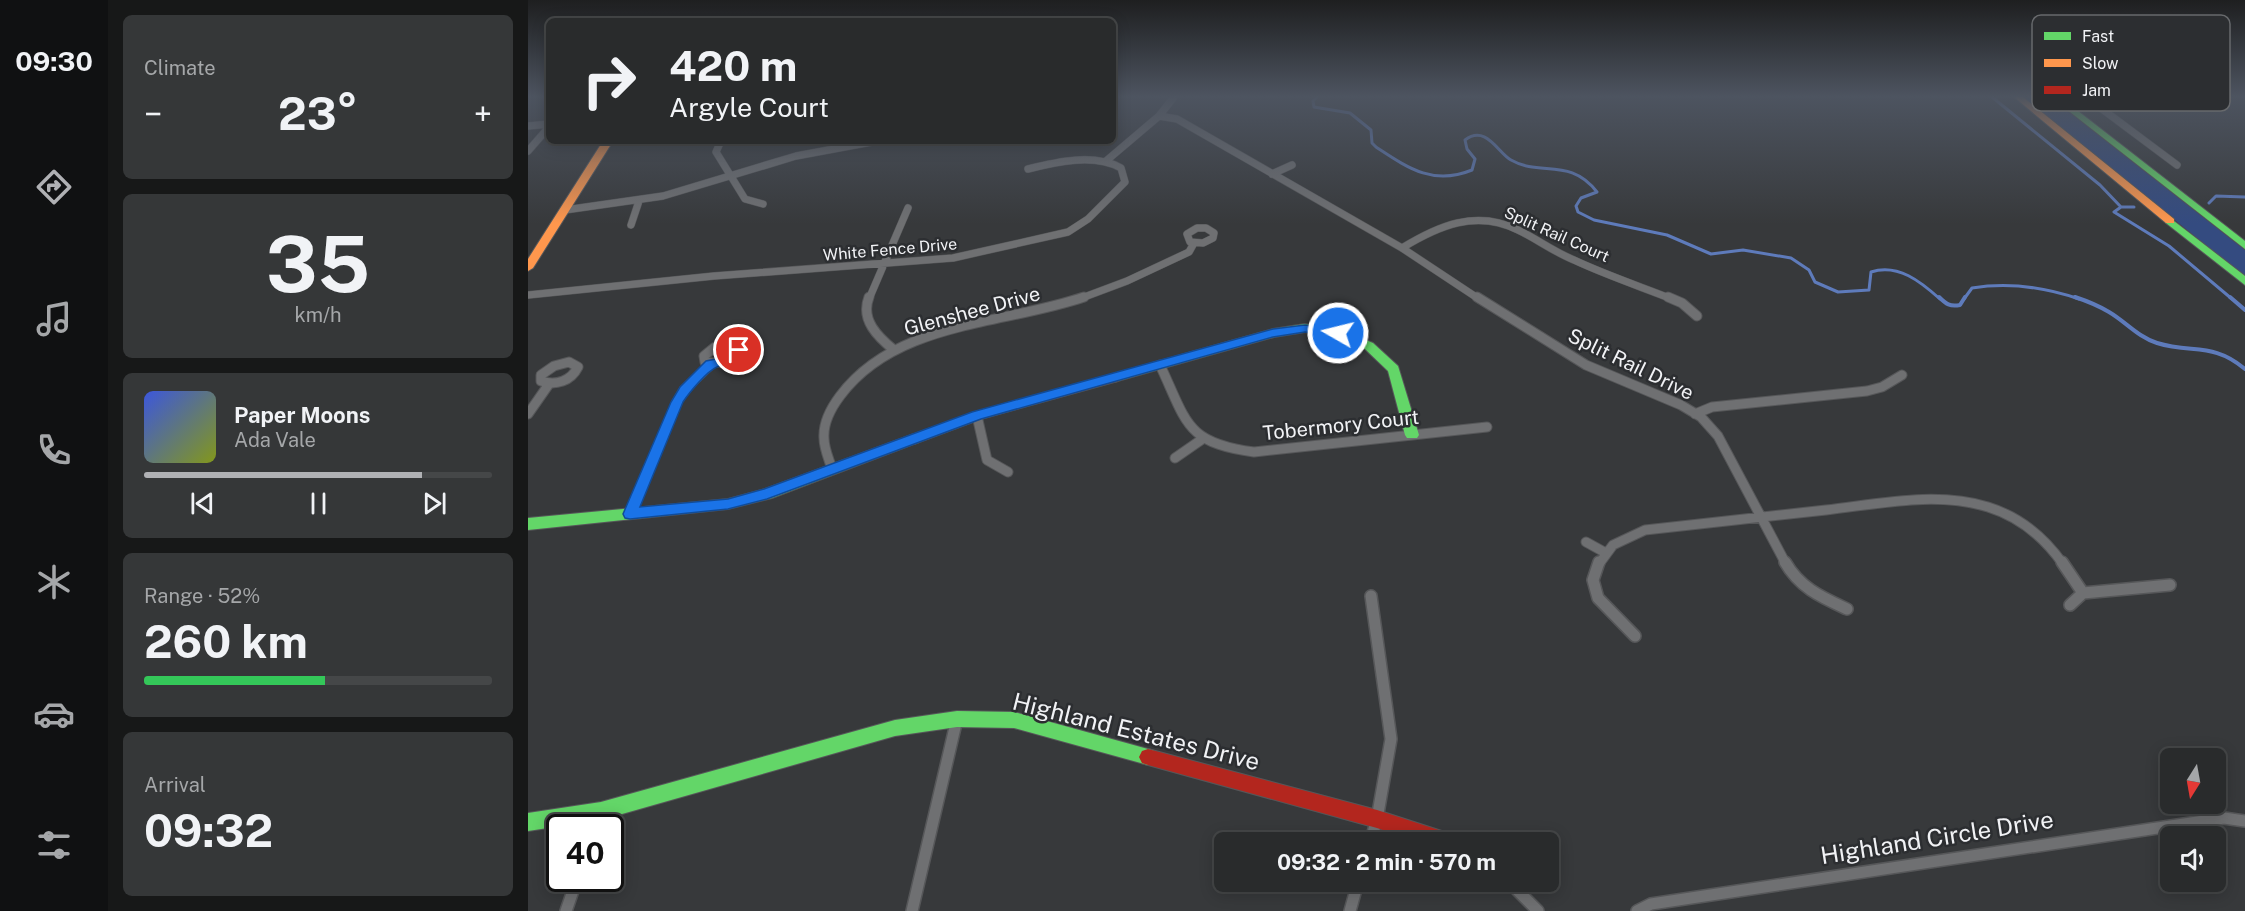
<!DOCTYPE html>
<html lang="en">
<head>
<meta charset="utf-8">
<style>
  body { margin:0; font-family:"Public Sans",sans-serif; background:#353738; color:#f1f3f6; height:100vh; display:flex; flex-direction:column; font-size:22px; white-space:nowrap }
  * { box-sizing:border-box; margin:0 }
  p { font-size:20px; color:#a5a7a9 }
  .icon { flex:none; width:33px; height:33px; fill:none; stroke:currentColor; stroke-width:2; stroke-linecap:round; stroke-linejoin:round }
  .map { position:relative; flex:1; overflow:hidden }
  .drawer { display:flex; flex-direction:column; gap:15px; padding:15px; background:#171818; width:420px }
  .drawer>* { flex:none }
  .banner { position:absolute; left:18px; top:18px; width:570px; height:126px; border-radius:9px; box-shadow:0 3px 15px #0003,0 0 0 2px #454748; background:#292b2c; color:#f1f3f6; overflow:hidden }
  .needle { width:39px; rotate:191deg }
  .controls { position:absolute; left:1632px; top:748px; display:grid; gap:12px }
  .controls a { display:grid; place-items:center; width:66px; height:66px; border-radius:9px; background:#292b2c; box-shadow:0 3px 15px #0003,0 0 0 2px #454748; font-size:30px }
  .speed { position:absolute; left:18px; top:814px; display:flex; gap:12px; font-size:30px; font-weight:700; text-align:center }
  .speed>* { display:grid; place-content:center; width:78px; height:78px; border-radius:50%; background:#292b2c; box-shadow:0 3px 15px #0003,0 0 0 2px #454748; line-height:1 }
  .speed .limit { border:3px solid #111; border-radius:9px; background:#fff; color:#111 }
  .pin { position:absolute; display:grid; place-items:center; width:51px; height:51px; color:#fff; margin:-26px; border:3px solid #fff; border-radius:50%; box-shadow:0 2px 6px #0007 }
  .me { position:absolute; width:66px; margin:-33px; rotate:278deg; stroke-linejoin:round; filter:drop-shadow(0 0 4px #0008) }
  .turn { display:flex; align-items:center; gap:21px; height:126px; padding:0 24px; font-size:27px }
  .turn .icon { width:78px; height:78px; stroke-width:2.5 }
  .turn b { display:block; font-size:42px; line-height:51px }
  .big { font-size:45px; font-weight:700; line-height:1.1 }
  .drawer .card { flex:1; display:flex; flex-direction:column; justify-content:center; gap:9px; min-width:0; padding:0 21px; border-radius:9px; background:#353738 }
  .drawer .dial { align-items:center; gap:0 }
  .dial b { font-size:78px; line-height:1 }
  .song { display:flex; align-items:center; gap:18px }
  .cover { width:72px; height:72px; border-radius:9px; background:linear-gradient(135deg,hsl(230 70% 55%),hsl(70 70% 35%)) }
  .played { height:6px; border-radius:3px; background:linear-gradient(90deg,#b0b1b4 80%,#454748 80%) }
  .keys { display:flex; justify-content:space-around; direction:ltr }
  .heat { display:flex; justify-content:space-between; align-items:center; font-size:33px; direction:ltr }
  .charge { height:9px; border-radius:4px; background:linear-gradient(90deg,#34c759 52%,#454748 0) }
  .trip { position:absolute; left:686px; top:832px; width:345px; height:60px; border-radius:9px; background:#292b2c; box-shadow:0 3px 15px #0003,0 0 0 2px #454748; font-weight:700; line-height:60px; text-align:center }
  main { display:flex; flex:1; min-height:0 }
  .dock { display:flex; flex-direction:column; width:108px; justify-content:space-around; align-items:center; background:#101112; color:#a5a7a9 }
  .dock .icon { width:42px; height:42px }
  .dock .current { color:#b0b1b4 }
  .dock b { font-size:27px; color:#f1f3f6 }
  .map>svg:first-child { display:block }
</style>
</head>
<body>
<main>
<nav class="dock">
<b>09:30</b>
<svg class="icon current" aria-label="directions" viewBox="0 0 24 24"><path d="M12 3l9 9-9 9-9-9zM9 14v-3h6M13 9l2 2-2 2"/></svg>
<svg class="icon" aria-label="music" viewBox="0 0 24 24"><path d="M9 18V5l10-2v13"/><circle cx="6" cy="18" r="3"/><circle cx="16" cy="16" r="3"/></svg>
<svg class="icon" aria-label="phone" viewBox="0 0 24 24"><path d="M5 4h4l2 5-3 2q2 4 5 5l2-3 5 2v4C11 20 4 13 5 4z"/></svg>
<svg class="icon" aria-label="climate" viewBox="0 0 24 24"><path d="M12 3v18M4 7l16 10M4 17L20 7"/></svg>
<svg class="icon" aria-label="car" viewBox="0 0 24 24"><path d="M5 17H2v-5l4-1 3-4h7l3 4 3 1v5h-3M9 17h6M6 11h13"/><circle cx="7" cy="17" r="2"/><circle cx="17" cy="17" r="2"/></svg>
<svg class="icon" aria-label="filters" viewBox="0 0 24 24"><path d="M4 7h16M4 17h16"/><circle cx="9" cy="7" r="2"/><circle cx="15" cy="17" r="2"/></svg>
</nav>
<section class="drawer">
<div class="card"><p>Climate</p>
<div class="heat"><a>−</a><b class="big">23°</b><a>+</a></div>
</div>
<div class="card dial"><b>35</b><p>km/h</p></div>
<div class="card">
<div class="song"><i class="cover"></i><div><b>Paper Moons</b><p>Ada Vale</p></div></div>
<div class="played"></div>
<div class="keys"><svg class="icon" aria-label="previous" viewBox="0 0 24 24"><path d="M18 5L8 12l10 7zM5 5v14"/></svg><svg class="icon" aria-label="pause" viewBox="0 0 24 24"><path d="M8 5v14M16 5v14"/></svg><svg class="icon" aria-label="next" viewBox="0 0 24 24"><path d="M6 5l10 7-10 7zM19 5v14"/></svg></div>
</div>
<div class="card"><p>Range · 52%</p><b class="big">260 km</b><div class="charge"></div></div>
<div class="card"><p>Arrival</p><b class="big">09:32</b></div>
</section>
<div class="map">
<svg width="1717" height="911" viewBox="0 0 1717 911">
  <rect width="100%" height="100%" fill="#37393b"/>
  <path fill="#344b80" d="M 1495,97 L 1522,97 L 1717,250 L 1717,277 Z"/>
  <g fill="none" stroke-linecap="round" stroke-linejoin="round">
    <path stroke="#5e7bbb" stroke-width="3" d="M 789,97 L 785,101 L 786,107 L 822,113 L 843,130 L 844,143 L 848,147 C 880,168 905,186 944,170 L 947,159 L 939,149 L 937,140 C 958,124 970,153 983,160 C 1013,177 1042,157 1069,192 L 1053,198 L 1048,206 L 1050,212 L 1066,220 L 1139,235 L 1183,254 L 1215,250 L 1263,258 L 1281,270 L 1287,282 L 1310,292 L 1341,290 L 1343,272 C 1370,263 1393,282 1412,299
      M 1464,97 L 1572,185 L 1593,207
      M 1681,203 L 1688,196 L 1717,197
      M 1606,207 L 1593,207 L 1586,212 L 1641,246 L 1704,299
      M 1436,299 L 1444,288 C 1481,282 1516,287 1551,299"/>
    <path stroke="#5e7bbb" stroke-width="4" d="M 1411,297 C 1418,304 1422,307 1432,305 L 1437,297
      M 1547,297 C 1559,301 1571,306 1581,312 C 1598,322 1610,337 1629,343 C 1665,354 1685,342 1717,369
      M 1702,297 L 1717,310"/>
    <defs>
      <path id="street-far2" d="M 1558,97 L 1649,165
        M 631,116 L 649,119 L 874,248 L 951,299
        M 0,126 L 21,124
        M 192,143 L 188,152 L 217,199 L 235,204
        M 0,151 L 21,127
        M 578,161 L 631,116 L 646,97
        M 744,174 L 764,165
        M 37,210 L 135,196 L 268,156 L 349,141
        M 103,225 L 111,201
        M 669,228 L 678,228 L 686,233 L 685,238 L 675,243 L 662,242 L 659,234 Z
        M 874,248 C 910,226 948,209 990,230 C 1009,239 1026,252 1046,260 C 1078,275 1111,286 1144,299
        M 0,295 L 186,276 L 425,258 L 540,232 L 560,219 L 597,182 L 593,168 C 566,153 528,162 500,169
        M 341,299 L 380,208
        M 551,299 L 599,281 L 661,252 L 666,243"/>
      <path id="street-far1" d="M 341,297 C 332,320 350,337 366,350
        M 949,297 L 1058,365 L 1153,405 L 1173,417 L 1190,436 L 1258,564
        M 1140,297 L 1154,303 L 1169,316
        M 201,343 L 211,348 C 203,362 192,364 177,362 L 176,356 L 187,347 Z
        M 41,362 L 50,367 C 43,381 28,386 13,381 L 13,375 L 26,366 Z
        M 632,365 C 659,422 657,443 726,452 L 959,427
        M 0,414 L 21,384
        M 1167,414 L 1184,407 L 1339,391 L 1354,387 L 1374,375
        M 449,416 L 459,460 L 480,472
        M 647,458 L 673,440
        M 304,469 C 301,459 296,449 296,438 C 295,423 303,408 312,396 C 368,321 474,325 556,297
        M 102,514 L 149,402 L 156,390 L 183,364
        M 1058,542 L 1078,553
        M 1071,564 L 1085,545 L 1117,530 C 1177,523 1238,517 1298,510 C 1351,504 1408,491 1460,507 C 1492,517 1516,537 1535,564"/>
      <path id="street" d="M 1071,562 L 1065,580 L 1070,598 L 1107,636
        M 1257,562 C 1272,588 1293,597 1319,609
        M 1534,562 L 1555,593 L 1642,585
        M 1542,605 L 1555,593
        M 67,828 L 73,811
        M 842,843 L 849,819 L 863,739 L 843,596
        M 981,882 L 1010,911
        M 38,911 L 49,879
        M 384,911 L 429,719
        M 822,911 L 830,882
        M 1109,911 L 1123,904 L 1696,818 L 1717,821"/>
      <path id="fast" d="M 1523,97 L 1532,97 L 1717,241 L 1717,249 Z
        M 1642,218 L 1717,276 L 1717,285 L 1638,223 L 1637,221 Z
        M 777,324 L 814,330 L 845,343 L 870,366 L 891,435 L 889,438 L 879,438 L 877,435 L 860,371 L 837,349 L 808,336 L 777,332 L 746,337 L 586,382 L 580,378 L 582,375 L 745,329 Z
        M 386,434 L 393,439 L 391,442 L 244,498 L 200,509 L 0,530 L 0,518 L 200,499 L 237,489 Z
        M 429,711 L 486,712 L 620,749 L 626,751 L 629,757 L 626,763 L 620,765 L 486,728 L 429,727 L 367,736 L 73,820 L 0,831 L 0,813 L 73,802 L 367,720 Z"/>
      <path id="slow" d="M 1486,97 L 1495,97 L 1646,219 L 1646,223 L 1638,223 Z
        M 75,141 L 85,141 L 5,268 L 0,271 L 0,259 Z"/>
      <path id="jam" d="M 586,374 L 592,378 L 590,381 L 453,419 L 386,444 L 379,439 L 381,436 L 444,413 Z
        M 620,749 L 849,810 L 923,834 L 930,836 L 932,843 L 894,843 L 849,828 L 620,765 L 614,763 L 611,757 L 614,751 Z"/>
    </defs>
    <use href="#street-far2" stroke="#565759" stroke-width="8"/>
    <use href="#street-far1" stroke="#565759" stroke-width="11"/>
    <use href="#street" stroke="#565759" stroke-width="14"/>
    <use href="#fast" stroke="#565759" stroke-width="2"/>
    <use href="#slow" stroke="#565759" stroke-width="2"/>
    <use href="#jam" stroke="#565759" stroke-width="2"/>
    <use href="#street-far2" stroke="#6f7072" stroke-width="7"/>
    <use href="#street-far1" stroke="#6f7072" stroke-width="9"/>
    <use href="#street" stroke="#6f7072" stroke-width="11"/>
    <use href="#fast" fill="#63d668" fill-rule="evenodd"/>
    <use href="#slow" fill="#ff974d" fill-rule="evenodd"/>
    <use href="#jam" fill="#b3261e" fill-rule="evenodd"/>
  </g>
  <linearGradient id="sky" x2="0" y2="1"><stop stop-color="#1e1f20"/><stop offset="0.43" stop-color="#4d5460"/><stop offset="1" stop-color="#4d5460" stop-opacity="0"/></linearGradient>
  <rect width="1717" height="224" fill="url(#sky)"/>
  <path fill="#1a73e8" stroke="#114b97" stroke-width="1.5" d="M 777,325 L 810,329 L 816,333 L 810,337 L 777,332 L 745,337 L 453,419 L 239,499 L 200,509 L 102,519 L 97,518 L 95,514 L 143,402 L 152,387 L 178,361 L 198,357 L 211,346 L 217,350 C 208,363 202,362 189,367 C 179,371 161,393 155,402 L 112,507 L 200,499 L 236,489 L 444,412 L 745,329 Z"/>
  <g text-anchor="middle" stroke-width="5" stroke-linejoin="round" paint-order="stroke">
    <g font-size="16" fill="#f1f2f5" stroke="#2c2e31">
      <text transform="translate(1029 234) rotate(24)" y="6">Split Rail Court</text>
      <text transform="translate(362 249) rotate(-5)" y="6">White Fence Drive</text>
    </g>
    <g font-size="20" fill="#f1f2f5" stroke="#2c2e31">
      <text transform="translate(444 311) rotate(-15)" y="7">Glenshee Drive</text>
      <text transform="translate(1103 364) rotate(26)" y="7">Split Rail Drive</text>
      <text transform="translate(813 425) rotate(-6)" y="7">Tobermory Court</text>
    </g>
    <g font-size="24" fill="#f1f2f5" stroke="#2c2e31">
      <text transform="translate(608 732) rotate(14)" y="8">Highland Estates Drive</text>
      <text transform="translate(1409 838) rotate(-9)" y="8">Highland Circle Drive</text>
    </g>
  </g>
  <rect x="1504" y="15" width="198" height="96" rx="9" fill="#2c2e31" stroke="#67696c" stroke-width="1.5"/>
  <rect x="1516" y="32" width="27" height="8" fill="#63d668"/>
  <rect x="1516" y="59" width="27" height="8" fill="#ff974d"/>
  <rect x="1516" y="86" width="27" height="8" fill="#b3261e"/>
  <g font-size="16" fill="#f1f2f5">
    <text x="1554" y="42">Fast</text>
    <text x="1554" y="69">Slow</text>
    <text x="1554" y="96">Jam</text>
  </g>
</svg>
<div class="controls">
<a><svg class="needle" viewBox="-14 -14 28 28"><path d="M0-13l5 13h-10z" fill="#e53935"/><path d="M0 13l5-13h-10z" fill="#a5a7a9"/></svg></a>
<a><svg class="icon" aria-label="sound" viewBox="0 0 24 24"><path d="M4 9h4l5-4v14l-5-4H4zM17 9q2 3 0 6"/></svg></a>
</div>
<div class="speed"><div class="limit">40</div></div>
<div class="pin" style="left:211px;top:350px;background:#d93025"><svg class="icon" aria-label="arrive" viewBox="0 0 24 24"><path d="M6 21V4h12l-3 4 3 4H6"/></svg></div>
<svg class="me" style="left:810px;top:333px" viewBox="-20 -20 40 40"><circle r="17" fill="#1a73e8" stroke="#fff" stroke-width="3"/><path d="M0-11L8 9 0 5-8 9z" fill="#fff"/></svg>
<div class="trip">09:32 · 2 min · 570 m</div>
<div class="banner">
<div class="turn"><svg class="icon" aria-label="right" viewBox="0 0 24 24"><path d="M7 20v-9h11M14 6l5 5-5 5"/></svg><div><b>420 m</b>Argyle Court</div></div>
</div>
</div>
</main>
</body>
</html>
